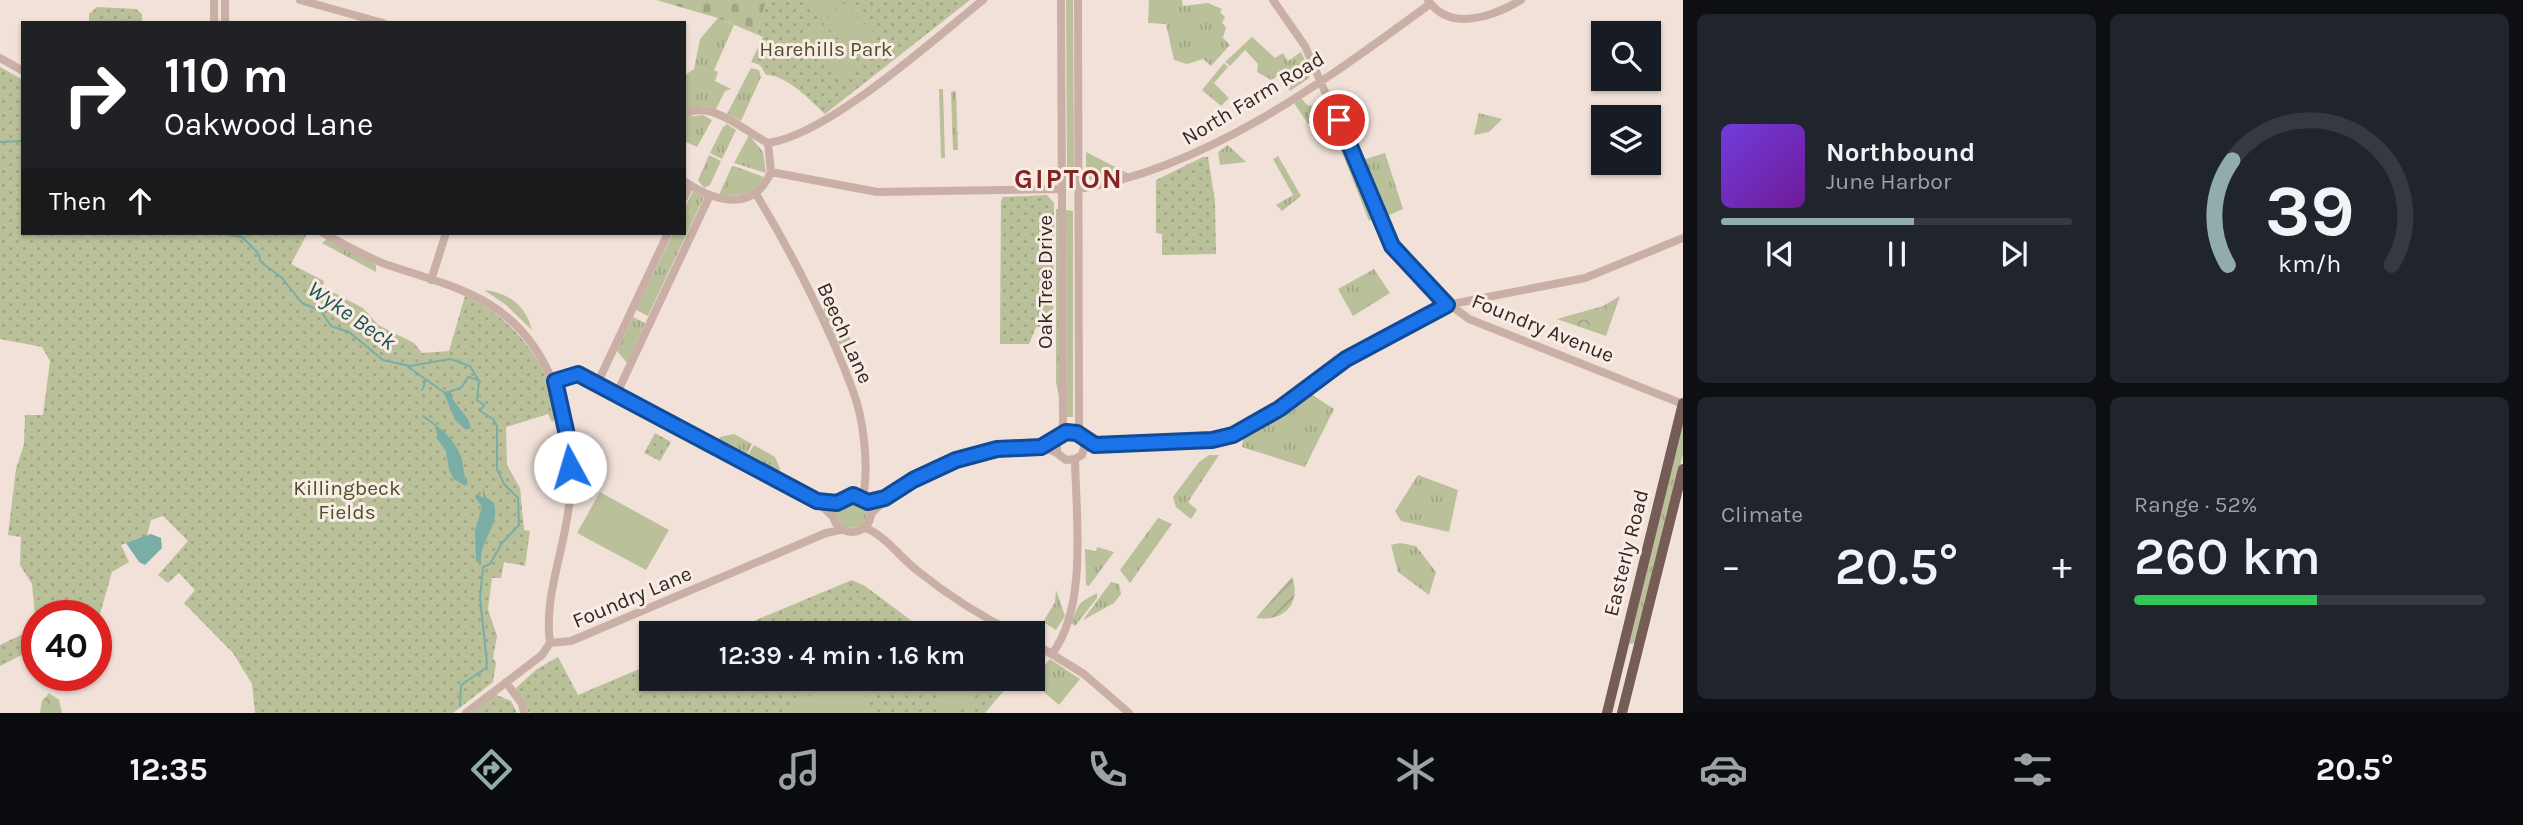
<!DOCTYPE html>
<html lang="en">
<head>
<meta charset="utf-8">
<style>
  body { margin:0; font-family:Karla,sans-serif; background:#20242c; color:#f1f3f6; height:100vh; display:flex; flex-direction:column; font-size:26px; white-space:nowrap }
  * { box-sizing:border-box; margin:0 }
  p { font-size:23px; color:#9ea1a6 }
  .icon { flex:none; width:38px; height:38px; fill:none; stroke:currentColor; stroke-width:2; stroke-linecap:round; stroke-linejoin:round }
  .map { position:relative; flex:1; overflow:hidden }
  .details { display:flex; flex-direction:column; gap:14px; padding:14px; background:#0d0f14; width:840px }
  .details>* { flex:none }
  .guide { position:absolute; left:21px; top:21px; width:665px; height:214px; border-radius:0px; box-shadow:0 2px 5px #0004; background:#202124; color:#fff; overflow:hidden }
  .tools { position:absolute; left:1591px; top:21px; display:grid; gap:14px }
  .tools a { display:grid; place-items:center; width:70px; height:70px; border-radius:0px; background:#171b24; box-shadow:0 2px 5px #0004; font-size:35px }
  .speed { position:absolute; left:21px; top:600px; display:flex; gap:14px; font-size:35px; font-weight:700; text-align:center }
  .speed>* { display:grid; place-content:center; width:91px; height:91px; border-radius:50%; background:#171b24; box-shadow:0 2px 5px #0004; line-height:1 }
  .speed .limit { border:10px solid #d22; background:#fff; color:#111 }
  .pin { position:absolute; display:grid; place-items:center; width:60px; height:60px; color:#fff; margin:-30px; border:4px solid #fff; border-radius:50%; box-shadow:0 2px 7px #0007 }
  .me { position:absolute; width:77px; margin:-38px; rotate:354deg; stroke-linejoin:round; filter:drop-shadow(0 0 5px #0008) }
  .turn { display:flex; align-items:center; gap:24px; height:147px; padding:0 28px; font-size:32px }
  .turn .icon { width:91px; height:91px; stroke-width:2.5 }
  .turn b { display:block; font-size:49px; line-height:60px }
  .then { display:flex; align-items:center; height:66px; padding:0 28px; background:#0003; gap:14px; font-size:26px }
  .big { font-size:52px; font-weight:600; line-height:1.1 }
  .details .card { flex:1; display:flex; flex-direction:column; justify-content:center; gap:10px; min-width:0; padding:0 24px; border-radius:10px; background:#20242c }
  .details .dial { align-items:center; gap:0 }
  .dial svg { height:182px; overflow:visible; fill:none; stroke:#363941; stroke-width:7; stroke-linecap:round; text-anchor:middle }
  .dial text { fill:#f1f3f6; stroke:none }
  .song { display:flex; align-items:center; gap:21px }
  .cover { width:84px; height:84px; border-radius:10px; background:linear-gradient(135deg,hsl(260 70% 55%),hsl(280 70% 35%)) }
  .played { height:7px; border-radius:4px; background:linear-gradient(90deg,#91acab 55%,#363941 55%) }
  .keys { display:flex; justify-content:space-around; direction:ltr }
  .heat { display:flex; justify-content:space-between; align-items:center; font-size:38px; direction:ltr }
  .charge { height:10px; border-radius:5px; background:linear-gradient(90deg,#34c759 52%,#363941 0) }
  .details .tiles { flex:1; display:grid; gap:14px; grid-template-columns:repeat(2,1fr) }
  .trip { position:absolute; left:639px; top:621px; width:406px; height:70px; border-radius:0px; background:#171b24; box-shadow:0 2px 5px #0004; font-weight:600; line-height:70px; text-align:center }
  .tab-bar { display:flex; height:112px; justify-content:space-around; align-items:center; background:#090b0e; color:#9ea1a6 }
  .tab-bar .icon { width:49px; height:49px }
  .tab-bar .active { color:#91acab }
  .tab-bar b { font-size:32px; color:#f1f3f6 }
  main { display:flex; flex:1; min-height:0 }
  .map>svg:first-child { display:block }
</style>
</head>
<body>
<main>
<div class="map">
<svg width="1683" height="713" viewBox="0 0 1683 713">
  <defs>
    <pattern id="grass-tufts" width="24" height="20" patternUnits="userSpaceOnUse" patternTransform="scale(1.75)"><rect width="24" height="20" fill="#bac099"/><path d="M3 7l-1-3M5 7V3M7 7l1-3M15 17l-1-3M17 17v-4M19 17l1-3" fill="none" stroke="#a0a584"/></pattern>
    <pattern id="forest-crowns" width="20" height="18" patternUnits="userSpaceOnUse" patternTransform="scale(1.75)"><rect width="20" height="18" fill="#bac099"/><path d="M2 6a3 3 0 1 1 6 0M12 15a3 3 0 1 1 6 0" fill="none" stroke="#a0a584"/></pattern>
    <pattern id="cemetery-stones" width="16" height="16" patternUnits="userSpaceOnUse" patternTransform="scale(1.75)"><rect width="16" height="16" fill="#bac099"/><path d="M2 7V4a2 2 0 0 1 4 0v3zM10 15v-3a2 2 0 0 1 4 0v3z" fill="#a0a584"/></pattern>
    <pattern id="park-dots" width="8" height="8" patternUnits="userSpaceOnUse" patternTransform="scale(1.75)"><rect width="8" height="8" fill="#bac099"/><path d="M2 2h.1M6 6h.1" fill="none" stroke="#a0a584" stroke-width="1.8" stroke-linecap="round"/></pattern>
    <pattern id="garden-furrows" width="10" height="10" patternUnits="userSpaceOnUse" patternTransform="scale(1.75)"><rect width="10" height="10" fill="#bac099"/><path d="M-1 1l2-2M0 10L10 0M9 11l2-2" fill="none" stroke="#a0a584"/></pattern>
  </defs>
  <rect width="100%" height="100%" fill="#f1e1d9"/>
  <path fill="url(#grass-tufts)" d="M 1066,0 L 1073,0 L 1074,174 L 1067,174 Z
    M 1149,0 L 1182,0 L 1183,6 L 1208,3 L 1222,9 L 1220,12 L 1225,17 L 1222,23 L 1226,27 L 1223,38 L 1230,45 L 1211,66 L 1203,59 L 1187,64 L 1174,60 L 1166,24 L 1148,23 Z
    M 718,18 L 734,25 L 714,70 L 718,72 L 715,81 L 731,89 L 725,91 L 716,109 L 703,106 L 684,110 L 684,76 L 694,69 L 700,39 Z
    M 1252,37 L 1275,58 L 1283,53 L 1288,61 L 1301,52 L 1310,71 L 1309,78 L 1290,91 L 1279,75 L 1271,80 L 1257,72 L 1258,64 L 1245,50 L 1230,66 L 1225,62 Z
    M 1224,63 L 1228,67 L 1214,83 L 1229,98 L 1221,106 L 1202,90 Z
    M 751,68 L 759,70 L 761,77 L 741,121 L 727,114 Z
    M 939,89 L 943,89 L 945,158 L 941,158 Z
    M 956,91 L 958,150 L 953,150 L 951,92 Z
    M 1302,99 L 1307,105 L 1329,109 L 1331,113 L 1308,124 L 1294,103 Z
    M 1479,113 L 1502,119 L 1489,132 L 1474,135 Z
    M 703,115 L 712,120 L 697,147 L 684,141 L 686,117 Z
    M 727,124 L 736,130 L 722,159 L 710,153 L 723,127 Z
    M 749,135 L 763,152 L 766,173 L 734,163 Z
    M 1341,138 L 1373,219 L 1369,221 L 1337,140 Z
    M 1228,145 L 1246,162 L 1220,165 L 1218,152 Z
    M 1086,152 L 1129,174 L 1091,180 L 1086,175 Z
    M 1385,153 L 1403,209 L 1385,217 L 1363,160 Z
    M 709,155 L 721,161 L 710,185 L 704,188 L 698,180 Z
    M 1278,156 L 1301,196 L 1282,211 L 1276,205 L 1293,195 L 1273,159 Z
    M 732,166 L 734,166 L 764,177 C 752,196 740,197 719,195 Z
    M 693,191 L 704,197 L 648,316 L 636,310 L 673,233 L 684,233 L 684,209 Z
    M 1056,209 L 1058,209 L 1060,399 L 1056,383 Z
    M 1066,210 L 1073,211 L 1073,417 L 1067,417 Z
    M 327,239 L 376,265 L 376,272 L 322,243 Z
    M 1374,269 L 1390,293 L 1353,316 L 1338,289 Z
    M 484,290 C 508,292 526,306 532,330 L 506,305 Z
    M 833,301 L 854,347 L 841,348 L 823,312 L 825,306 Z
    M 633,317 L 645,323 L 627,363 L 617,351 Z
    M 1311,394 L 1334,409 L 1305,467 L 1242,447 L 1243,439 Z
    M 1683,417 L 1683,454 L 1636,643 L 1629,644 Z
    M 734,434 L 752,444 L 746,456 L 718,441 L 720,437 Z
    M 754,445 L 775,457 L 780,469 L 778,473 L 747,456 Z
    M 1209,455 L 1219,455 L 1188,502 L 1197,510 L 1191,519 L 1176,507 L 1173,497 L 1199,462 Z
    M 1418,475 L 1458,490 L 1449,532 L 1401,521 L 1395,511 Z
    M837 513a15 15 0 1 1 30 0a15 15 0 1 1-30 0Z
    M 1158,518 L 1172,524 L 1130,583 L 1120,570 Z
    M 1400,543 L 1416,546 L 1436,572 L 1429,595 L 1398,572 L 1391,545 Z
    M 1097,547 L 1114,552 L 1089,586 L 1086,585 L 1085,549 L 1096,551 Z
    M 1111,582 L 1119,584 L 1121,594 L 1114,603 L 1083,620 Z
    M 1056,590 L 1065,616 L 1056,630 L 1043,622 L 1055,602 Z
    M 1097,593 L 1097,598 L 1075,626 L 1071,623 C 1080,602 1077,604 1097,593 Z
    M 1050,659 L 1080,679 L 1059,705 L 1031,681 Z"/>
  <path fill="url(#forest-crowns)" d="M 1620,296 L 1606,336 L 1557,319 L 1603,306 Z
    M 49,693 L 59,700 L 62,713 L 40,713 L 42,701 Z"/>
  <path fill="url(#cemetery-stones)" d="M 656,0 L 767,0 L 756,34 L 718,18 Z"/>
  <path fill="url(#park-dots)" d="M 767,0 L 970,0 L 825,114 C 810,100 787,75 766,75 L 760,65 L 751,62 L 763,37 L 756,34 Z
    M 97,7 L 136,9 L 142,14 L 142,23 L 89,23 L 89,14 Z
    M 0,67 L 23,80 L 23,233 L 304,233 L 307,234 L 291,264 L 324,281 L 323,287 L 363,308 L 378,325 L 414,343 L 422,353 L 449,351 L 465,296 C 514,317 550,366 560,416 L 552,422 L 548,414 L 506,427 L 507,465 L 520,488 L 524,530 L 530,531 L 525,566 L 504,562 L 501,578 L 492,578 L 488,609 L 497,636 L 493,658 L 496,663 L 493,682 L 453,713 L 255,713 L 252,684 L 233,653 L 184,603 L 195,590 L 179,573 L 168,583 L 158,575 L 188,541 L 163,516 L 151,520 L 147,536 L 121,545 L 129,562 L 112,572 L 96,628 L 96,616 L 37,616 L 37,647 L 0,666 L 0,645 L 27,632 L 35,616 L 32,584 L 20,565 L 21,537 L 8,535 L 16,469 L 24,444 L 25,415 L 43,415 L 50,361 L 42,347 L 0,339 Z
    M 1203,157 L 1208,157 L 1215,201 L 1216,254 L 1162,255 L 1162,234 L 1156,233 L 1156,180 Z
    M 1047,195 L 1054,203 L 1053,326 L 1036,327 L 1029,344 L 1000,344 L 1001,201 L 1003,197 Z
    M 655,433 L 671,442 L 660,461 L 644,453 Z
    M 852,580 L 865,586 L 928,633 L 725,633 Z
    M 558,657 L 578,695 L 651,664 L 651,679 L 1014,679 L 985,713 L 529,713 L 516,688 L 537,669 Z
    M 494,694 L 511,701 L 517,713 L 471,713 Z"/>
  <path fill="url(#garden-furrows)" d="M 1292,577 C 1302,604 1283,622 1256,618 Z"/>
  <path fill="#bac099" d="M 805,0 L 841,0 L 843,2 L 824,20 Z
    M 844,3 L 877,36 L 858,55 L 825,21 Z
    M 821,23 L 861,64 L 841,82 L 802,41 Z
    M 600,492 L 669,530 L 646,570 L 577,533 Z
    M 964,679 L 972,707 L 941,713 L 934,685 Z
    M 862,682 L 869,713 L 793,713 L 790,701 Z"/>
  <path fill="#78aea6" d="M 451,392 C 451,404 470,415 471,428 L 466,430 L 455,420 L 444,393 Z
    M 435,425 C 446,431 459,447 462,460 C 464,469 463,475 468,482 L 465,486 L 454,479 L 449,470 L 446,451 L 438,440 Z
    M 483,488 L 486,497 L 494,503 C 500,527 480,538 481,562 L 476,562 L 475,530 L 482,507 L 475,497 L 477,494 L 483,498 Z
    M 151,534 L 161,538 L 162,548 L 145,565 L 139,562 L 126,543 Z"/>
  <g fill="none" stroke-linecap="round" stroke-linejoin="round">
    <path stroke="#78aea6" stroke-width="2" d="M 0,142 L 23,141
      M 219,233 L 242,237 L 258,253 L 261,262 L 282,278 L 302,303 L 321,311 L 331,326 L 349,332 L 383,360 L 410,366 L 450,359 L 470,366 L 479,381 L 477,400 L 484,405 L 480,411 L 493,419 L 497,426 L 497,469 L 504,484 L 518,498 L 519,525 L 502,543 L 490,564 L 483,567 L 480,598 L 487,663 L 486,668 L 461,685 L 460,706
      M 407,366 L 445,393 L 461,388 L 468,377 L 478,380
      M 422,390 L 426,380
      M 423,416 L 435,425"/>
    <path stroke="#c9afa5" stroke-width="8" d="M 300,0 L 383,23
      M 1078,0 L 1079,435
      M 1273,0 L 1305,46 L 1392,245 L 1430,290 L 1469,319 L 1683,404
      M 1428,0 C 1450,33 1494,16 1521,0
      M 214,23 L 214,0
      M 225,23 L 225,0
      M 0,58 L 23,71
      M 684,115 C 710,98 746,132 768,143 L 771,172 C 753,213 715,202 684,181
      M 768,143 C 828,135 933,40 983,0
      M 771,172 L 877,192 L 1062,189
      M 1079,189 C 1208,168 1326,80 1430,4
      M 756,194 C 791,251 830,328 853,391 C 864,420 869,467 863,497
      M 684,198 L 690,185
      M 323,233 C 343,244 364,256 385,264 C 419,276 458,285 489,304 C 554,344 574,425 570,496 C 567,544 543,595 550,643
      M 431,280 L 446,233
      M 555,381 L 578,374 L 598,382 L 817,501 L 832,516
      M 598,382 L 668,233
      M 617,393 L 710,195
      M 1059,437 L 1063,424 L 1061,0
      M 1084,449 L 1095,445 L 1192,442 L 1233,435 L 1279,409 L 1366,346 L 1447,305 L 1585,278 L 1683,238
      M833 513a19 19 0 1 1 38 0a19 19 0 1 1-38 0Z
      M 872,513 C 908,474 1006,428 1057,453
      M 863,527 C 886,535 900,558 919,572 C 949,596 982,617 1017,634
      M 1032,642 L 1084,674 L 1129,713
      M 550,643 L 571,641 L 826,533 L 844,529
      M 1052,654 C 1088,606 1076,517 1075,459 L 1082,455 L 1085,444 L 1077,433 L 1066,432 L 1057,440 L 1057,453 L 1066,460 L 1075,459
      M 506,682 L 522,704 L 524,713
      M 466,713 L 542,655 L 550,643"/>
    <path stroke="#765c57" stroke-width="10" d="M 1607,713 L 1683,403
      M 1622,713 L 1683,469"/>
  </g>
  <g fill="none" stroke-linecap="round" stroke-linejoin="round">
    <defs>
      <path id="route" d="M 570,467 L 567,435 L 555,381 L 578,374 L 817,501 L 837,503 L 853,495 L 868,502 L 885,498 L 913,480 L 956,460 L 997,449 L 1041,447 L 1066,432 L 1077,433 L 1095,445 L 1212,440 L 1233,435 L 1279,409 L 1346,359 L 1447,305 L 1392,246 L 1339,120"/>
    </defs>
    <use href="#route" stroke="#114b97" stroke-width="18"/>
    <use href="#route" stroke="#1a73e8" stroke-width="12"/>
  </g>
  <g text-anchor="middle" stroke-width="6" stroke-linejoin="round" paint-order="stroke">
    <g font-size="21" fill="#4b522a" stroke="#f9ece5">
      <text x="826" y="56">Harehills Park</text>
      <text x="347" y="495">Killingbeck<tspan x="347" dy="24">Fields</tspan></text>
    </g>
    <g font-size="21" fill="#342826" stroke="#f9ece5">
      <text transform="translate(1253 98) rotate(-31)" y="7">North Farm Road</text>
      <text transform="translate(1045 282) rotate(-90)" y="7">Oak Tree Drive</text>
      <text transform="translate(1543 328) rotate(22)" y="7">Foundry Avenue</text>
      <text transform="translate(845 333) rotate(66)" y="7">Beech Lane</text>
      <text transform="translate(1626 553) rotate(-76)" y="7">Easterly Road</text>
      <text transform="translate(632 597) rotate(-23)" y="7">Foundry Lane</text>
    </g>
    <g font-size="23" font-style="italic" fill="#1c554f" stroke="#f9ece5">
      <text transform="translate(352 315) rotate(35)" y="8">Wyke Beck</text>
    </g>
    <g font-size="28" font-weight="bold" letter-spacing="2" fill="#832520" stroke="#f9ece5">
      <text x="1069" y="188">GIPTON</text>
    </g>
  </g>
</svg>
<div class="tools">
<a><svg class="icon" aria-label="search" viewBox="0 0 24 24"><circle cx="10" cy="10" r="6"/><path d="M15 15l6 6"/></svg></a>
<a><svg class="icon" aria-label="layers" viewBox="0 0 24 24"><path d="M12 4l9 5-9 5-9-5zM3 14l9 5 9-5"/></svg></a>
</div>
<div class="speed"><div class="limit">40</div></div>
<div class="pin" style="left:1339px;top:120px;background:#d93025"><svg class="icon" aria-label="arrive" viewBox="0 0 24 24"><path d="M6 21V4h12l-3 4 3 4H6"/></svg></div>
<svg class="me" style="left:570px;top:467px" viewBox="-20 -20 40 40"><circle r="19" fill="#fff"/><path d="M0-13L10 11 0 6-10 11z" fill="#1a73e8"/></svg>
<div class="trip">12:39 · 4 min · 1.6 km</div>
<div class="guide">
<div class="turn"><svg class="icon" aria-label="right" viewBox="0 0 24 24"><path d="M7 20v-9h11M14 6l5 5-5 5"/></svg><div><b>110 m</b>Oakwood Lane</div></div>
<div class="then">Then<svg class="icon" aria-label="ahead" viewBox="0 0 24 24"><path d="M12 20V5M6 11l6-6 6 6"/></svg></div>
</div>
</div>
<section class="details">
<div class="tiles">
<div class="card">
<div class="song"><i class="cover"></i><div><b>Northbound</b><p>June Harbor</p></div></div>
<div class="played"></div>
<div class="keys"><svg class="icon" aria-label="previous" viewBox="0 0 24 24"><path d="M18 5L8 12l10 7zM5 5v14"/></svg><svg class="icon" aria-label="pause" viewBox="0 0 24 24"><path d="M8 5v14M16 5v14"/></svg><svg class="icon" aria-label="next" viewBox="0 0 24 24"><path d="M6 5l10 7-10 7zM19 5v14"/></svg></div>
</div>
<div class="card dial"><svg viewBox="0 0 100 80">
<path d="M14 69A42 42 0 1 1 86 69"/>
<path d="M14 69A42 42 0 0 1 16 23" stroke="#91acab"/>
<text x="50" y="56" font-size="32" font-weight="700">39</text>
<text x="50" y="72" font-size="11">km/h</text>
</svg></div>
<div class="card"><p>Climate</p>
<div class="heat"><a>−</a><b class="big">20.5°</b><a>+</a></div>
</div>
<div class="card"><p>Range · 52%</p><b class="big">260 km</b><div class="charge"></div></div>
</div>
</section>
</main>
<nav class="tab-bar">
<b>12:35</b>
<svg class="icon active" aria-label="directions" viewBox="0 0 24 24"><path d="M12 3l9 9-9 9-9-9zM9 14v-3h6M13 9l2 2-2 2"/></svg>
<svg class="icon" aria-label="music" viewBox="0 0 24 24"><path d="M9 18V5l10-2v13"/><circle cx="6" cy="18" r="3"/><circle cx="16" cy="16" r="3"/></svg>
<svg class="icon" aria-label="phone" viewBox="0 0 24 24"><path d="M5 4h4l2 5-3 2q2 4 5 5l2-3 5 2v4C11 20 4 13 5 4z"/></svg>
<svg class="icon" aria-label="climate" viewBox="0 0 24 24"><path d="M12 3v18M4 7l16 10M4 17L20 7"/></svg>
<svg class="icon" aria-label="car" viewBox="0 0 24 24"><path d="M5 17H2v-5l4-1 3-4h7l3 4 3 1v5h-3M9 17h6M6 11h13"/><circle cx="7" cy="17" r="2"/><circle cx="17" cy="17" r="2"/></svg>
<svg class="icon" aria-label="filters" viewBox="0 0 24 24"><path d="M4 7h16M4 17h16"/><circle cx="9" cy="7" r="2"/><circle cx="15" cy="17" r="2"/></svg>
<b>20.5°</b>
</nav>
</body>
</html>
